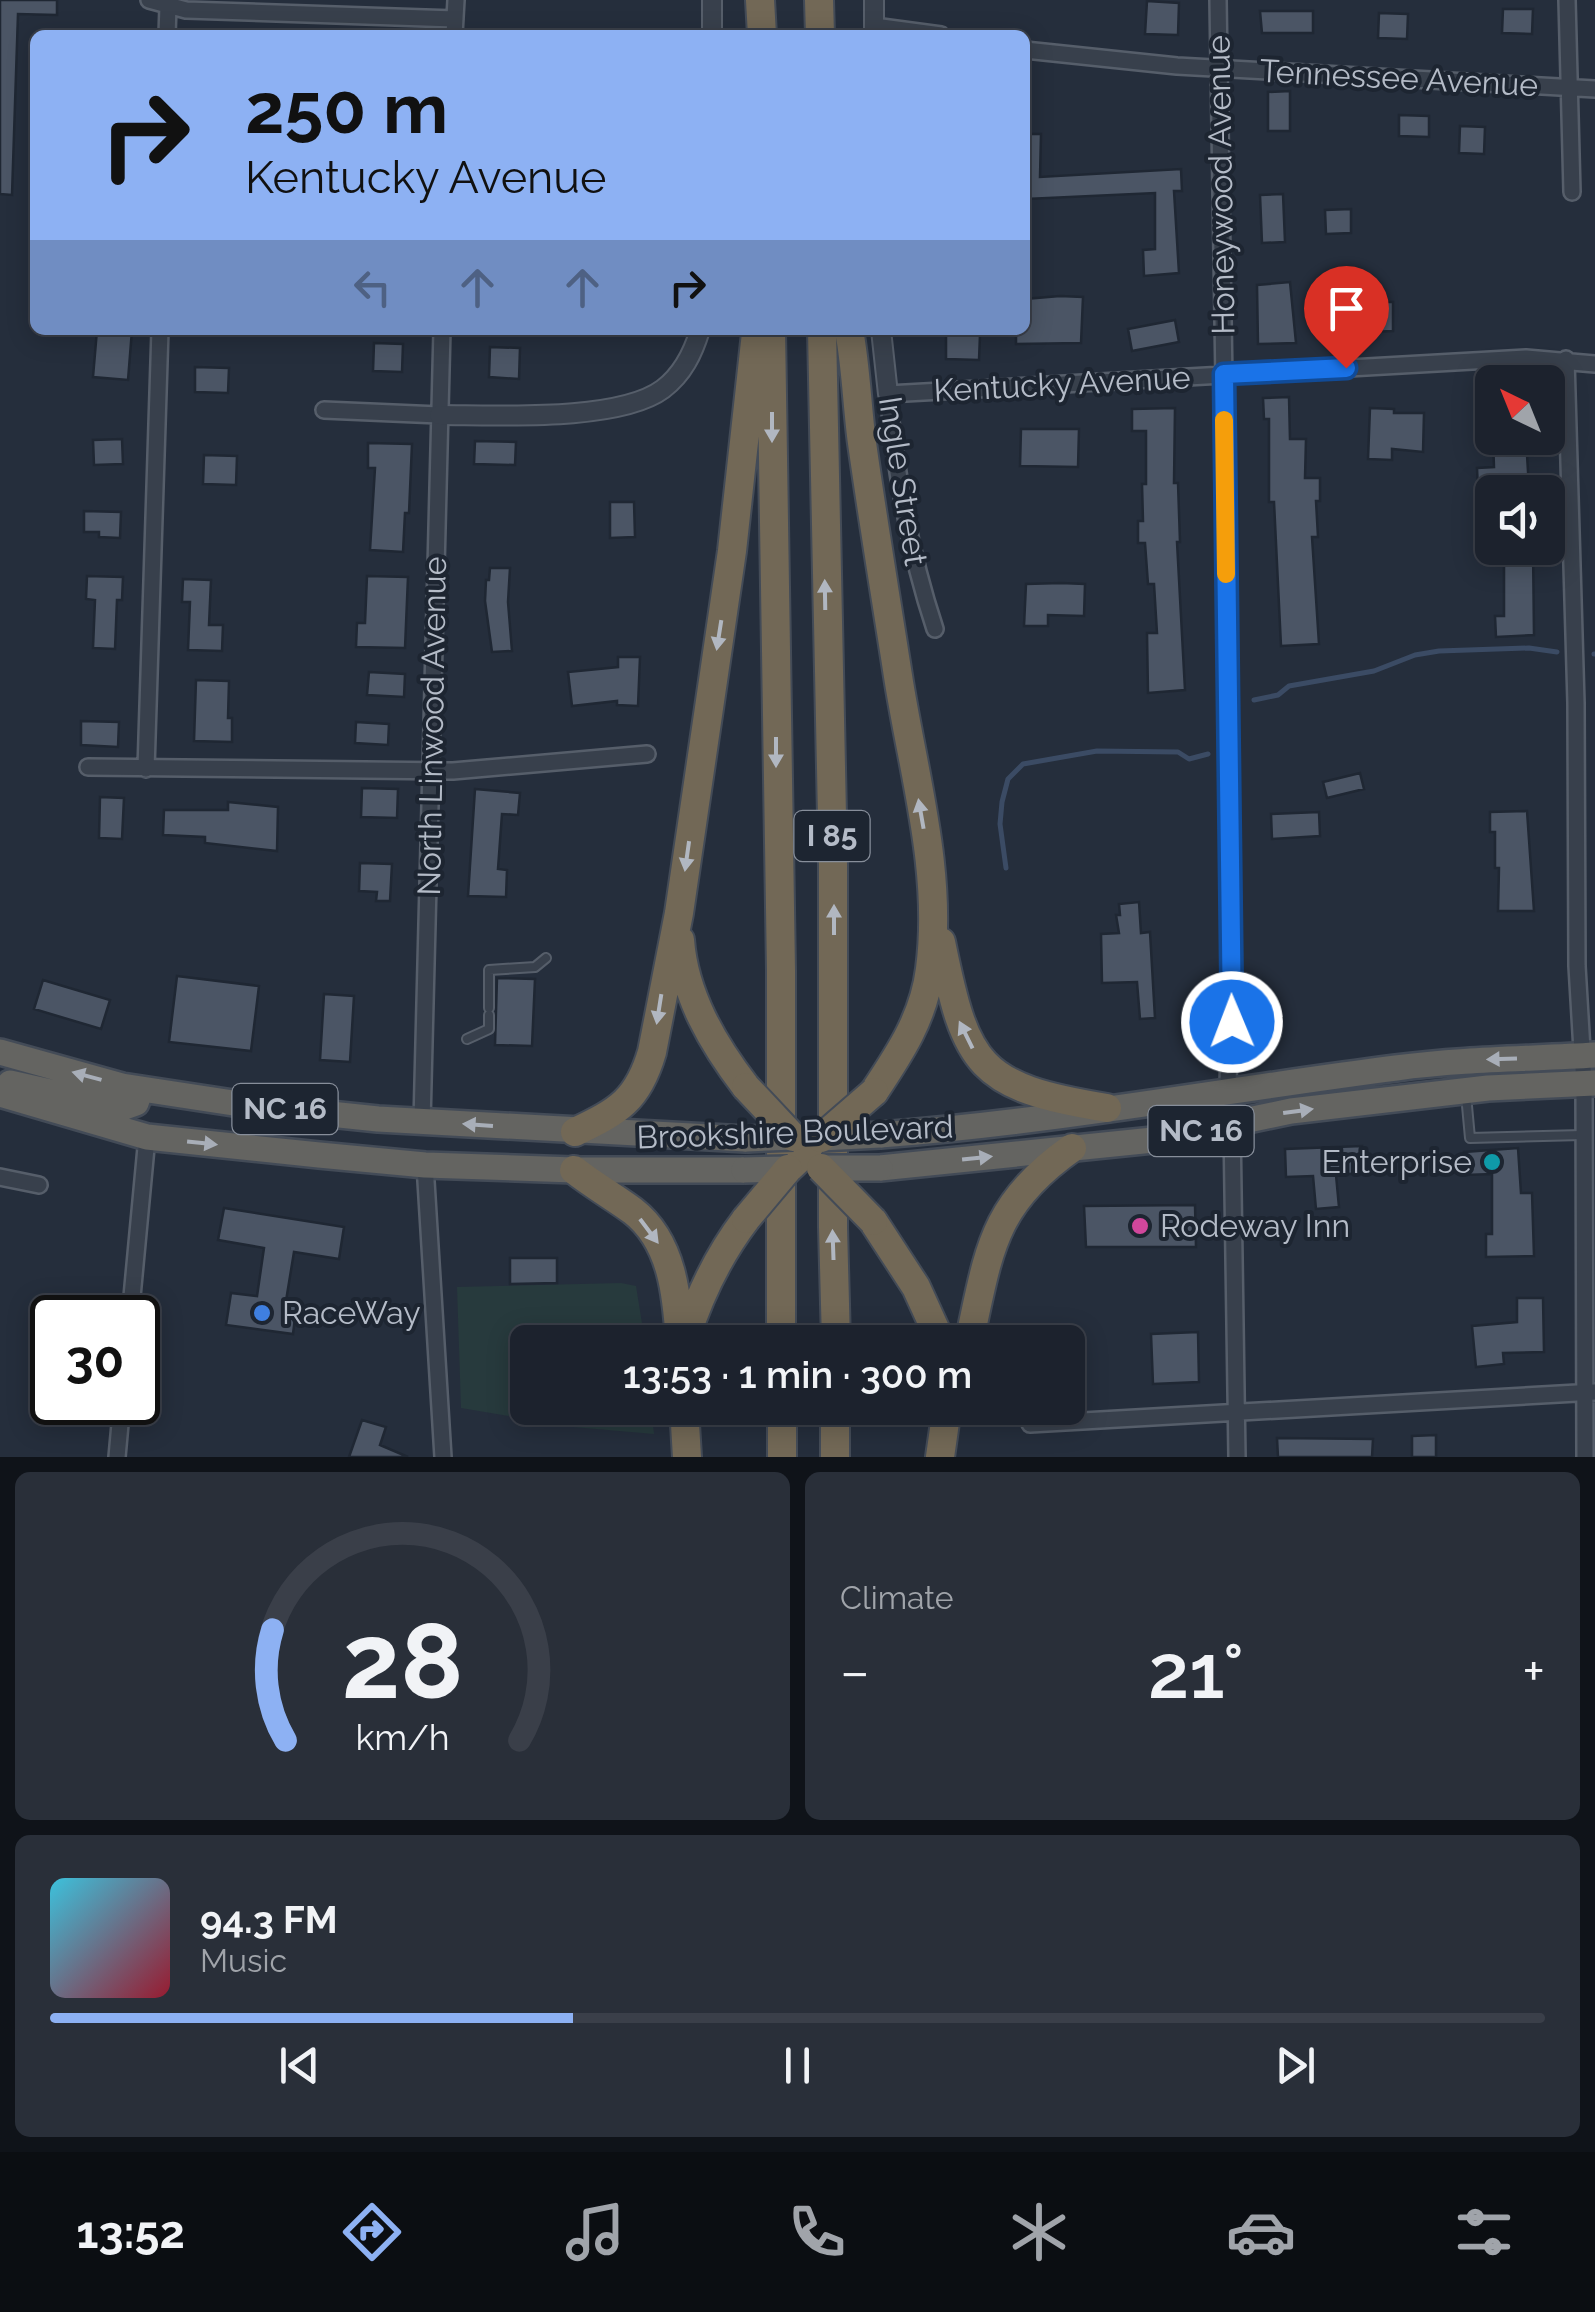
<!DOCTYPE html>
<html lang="en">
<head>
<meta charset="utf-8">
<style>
  body { margin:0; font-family:Raleway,sans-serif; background:#292f39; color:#f1f3f6; height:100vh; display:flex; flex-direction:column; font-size:38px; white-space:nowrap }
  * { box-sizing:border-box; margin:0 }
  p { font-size:32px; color:#a0a4aa }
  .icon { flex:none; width:55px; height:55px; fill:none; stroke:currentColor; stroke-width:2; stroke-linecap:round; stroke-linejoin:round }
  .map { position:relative; height:1457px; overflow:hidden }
  .side { display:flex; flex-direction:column; gap:15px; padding:15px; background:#0f1319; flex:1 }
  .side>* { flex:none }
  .banner { position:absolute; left:30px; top:30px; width:1000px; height:305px; border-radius:15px; box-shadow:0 5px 25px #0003,0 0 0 2px #3a3f49; background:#8db1f3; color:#111; overflow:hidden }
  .needle { width:65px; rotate:317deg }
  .controls { position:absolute; left:1475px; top:365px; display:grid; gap:20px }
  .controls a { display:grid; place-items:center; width:90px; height:90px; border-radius:15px; background:#1c222d; box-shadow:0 5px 25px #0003,0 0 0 2px #3a3f49; font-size:50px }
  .speed { position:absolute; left:30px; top:1295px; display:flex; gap:20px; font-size:50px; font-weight:700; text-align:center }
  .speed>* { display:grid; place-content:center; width:130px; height:130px; border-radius:50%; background:#1c222d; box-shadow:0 5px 25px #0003,0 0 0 2px #3a3f49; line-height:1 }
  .speed .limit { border:5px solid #111; border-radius:15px; background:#fff; color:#111 }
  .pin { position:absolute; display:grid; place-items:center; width:85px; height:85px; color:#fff; margin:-102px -42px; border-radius:50% 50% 50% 0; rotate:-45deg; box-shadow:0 0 10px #0007 }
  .pin .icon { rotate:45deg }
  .me { position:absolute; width:110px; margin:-55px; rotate:359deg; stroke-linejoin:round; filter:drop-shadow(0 0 8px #0008) }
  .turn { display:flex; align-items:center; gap:35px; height:210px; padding:0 50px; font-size:45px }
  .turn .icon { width:130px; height:130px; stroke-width:2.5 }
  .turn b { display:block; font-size:70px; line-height:85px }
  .lanes { display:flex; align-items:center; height:95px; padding:0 50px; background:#0003; justify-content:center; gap:50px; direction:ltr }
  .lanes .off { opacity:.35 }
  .big { font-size:75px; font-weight:600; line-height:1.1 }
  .side .widget { flex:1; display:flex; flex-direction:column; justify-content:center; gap:15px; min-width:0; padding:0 35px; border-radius:15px; background:#292f39 }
  .side .dial { align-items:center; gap:0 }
  .dial svg { height:260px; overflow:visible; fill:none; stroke:#3a3f49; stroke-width:7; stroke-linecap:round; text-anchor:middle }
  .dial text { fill:#f1f3f6; stroke:none }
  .song { display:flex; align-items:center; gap:30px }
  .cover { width:120px; height:120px; border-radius:15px; background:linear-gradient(135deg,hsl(190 70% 55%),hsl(350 70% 35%)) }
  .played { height:10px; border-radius:5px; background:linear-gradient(90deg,#8db1f3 35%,#3a3f49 35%) }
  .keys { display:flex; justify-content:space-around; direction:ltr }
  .heat { display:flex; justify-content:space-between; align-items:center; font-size:55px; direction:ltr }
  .side .tiles { flex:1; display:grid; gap:15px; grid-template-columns:1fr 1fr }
  .widget:last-child { grid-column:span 2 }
  .trip { position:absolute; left:510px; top:1325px; width:575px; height:100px; border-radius:15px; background:#1c222d; box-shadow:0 5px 25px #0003,0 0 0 2px #3a3f49; font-weight:600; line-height:100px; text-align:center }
  .menu { display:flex; height:160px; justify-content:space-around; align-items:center; background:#0b0e12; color:#a0a4aa }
  .menu .icon { width:70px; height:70px }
  .menu .active { color:#8db1f3 }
  .menu b { font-size:45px; color:#f1f3f6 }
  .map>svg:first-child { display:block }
</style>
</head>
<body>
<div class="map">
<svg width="1595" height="1457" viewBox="0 0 1595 1457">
  <rect width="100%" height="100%" fill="#252e3c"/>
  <path fill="#273a3d" d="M 621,1283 L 636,1286 L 645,1342 L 528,1342 L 528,1408 L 651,1408 L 654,1434 L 573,1427 L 461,1408 L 457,1287 Z"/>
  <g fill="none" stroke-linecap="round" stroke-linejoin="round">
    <path stroke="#3b4b64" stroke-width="5" d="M 1594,654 L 1595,654
      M 1254,700 L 1278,695 L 1289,686 L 1374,671 L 1415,655 L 1439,651 L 1529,648 L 1557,652
      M 1006,868 L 1000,824 L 1002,802 L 1008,779 L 1023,764 L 1097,751 L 1178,752 L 1189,759 L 1208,754"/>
  </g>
  <path fill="#4b5565" stroke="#1f2733" stroke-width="2.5" d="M 0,0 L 57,0 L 57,15 L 18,14 L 12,195 L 0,194 Z
    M 1147,1 L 1179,3 L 1178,35 L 1145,34 Z
    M 1503,9 L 1533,9 L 1532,34 L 1502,33 Z
    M 1260,11 L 1313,11 L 1313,33 L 1262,33 Z
    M 1379,13 L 1408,14 L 1407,39 L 1378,38 Z
    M 1290,91 L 1290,131 L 1268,131 L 1268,92 Z
    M 1399,115 L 1429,116 L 1429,137 L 1399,136 Z
    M 1460,126 L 1485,127 L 1484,154 L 1459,153 Z
    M 1025,134 L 1041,134 L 1040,177 L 1181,169 L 1182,191 L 1174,191 L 1179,273 L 1144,276 L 1143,250 L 1155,249 L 1155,193 L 1026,199 Z
    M 1283,194 L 1285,242 L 1262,243 L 1260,195 Z
    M 1351,209 L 1351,233 L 1326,234 L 1325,210 Z
    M 1290,282 L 1296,343 L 1258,344 L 1257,285 Z
    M 1060,296 L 1083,297 L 1081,343 L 1016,344 L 1016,330 L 1025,330 L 1025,299 Z
    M 1370,302 L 1393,302 L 1393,331 L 1370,332 Z
    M 1175,320 L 1179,342 L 1132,351 L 1128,329 Z
    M 97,330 L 132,330 L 128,380 L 93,377 Z
    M 946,335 L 980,335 L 979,360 L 946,359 Z
    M 374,343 L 403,344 L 402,372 L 373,371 Z
    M 490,347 L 520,348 L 519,379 L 489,377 Z
    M 195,367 L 229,368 L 228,393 L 195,392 Z
    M 1289,397 L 1290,439 L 1306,439 L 1305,478 L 1320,478 L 1320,501 L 1316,501 L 1318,537 L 1312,537 L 1319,644 L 1281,646 L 1274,502 L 1269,502 L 1269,419 L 1264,419 L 1263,398 Z
    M 1175,408 L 1174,483 L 1178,483 L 1180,542 L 1177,542 L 1185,690 L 1148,693 L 1147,633 L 1157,633 L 1154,584 L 1148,584 L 1145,543 L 1138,543 L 1138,521 L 1143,521 L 1142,484 L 1146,484 L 1146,431 L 1132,431 L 1132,409 Z
    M 1370,408 L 1394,409 L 1394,413 L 1424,413 L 1423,452 L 1392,449 L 1392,460 L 1368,459 Z
    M 1021,429 L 1079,429 L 1078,467 L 1020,466 Z
    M 1493,438 L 1526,438 L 1529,488 L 1478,490 L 1477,468 L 1494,467 Z
    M 122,439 L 123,464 L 94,465 L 93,440 Z
    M 475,441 L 516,442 L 515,465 L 474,464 Z
    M 368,443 L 412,444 L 409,513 L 405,513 L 403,552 L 370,550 L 375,468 L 368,468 Z
    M 204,455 L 237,456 L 236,485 L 203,484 Z
    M 610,502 L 634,502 L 635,537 L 610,538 Z
    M 84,511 L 121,512 L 120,538 L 99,537 L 99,532 L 84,532 Z
    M 1504,548 L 1533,548 L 1534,635 L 1496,637 L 1495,616 L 1504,616 Z
    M 490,568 L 510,568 L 508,602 L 512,651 L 492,652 L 485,601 L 486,580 L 489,580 Z
    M 87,576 L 123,577 L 122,600 L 117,600 L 115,649 L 93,648 L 95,600 L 86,599 Z
    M 367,576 L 408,577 L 405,648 L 356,647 L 357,623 L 365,623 Z
    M 183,579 L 211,580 L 209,625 L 223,625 L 222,651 L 188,650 L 190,602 L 182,602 Z
    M 1061,583 L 1085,584 L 1084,616 L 1048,615 L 1048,626 L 1024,626 L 1026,584 Z
    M 618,657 L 640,657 L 638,706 L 617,705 L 617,701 L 572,706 L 568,672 L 618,667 Z
    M 369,672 L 405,674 L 404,697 L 367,695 Z
    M 196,680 L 229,681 L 228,718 L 232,718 L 232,742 L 194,741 Z
    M 81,721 L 119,722 L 118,747 L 81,745 Z
    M 356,722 L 389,724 L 388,745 L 355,743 Z
    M 1360,773 L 1364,789 L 1327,798 L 1323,782 Z
    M 362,788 L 398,789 L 397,818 L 361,817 Z
    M 475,789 L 520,793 L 518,815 L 502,814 L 498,869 L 507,870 L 506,897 L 468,896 Z
    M 100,797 L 124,798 L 122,839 L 99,838 Z
    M 228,802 L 278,807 L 277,851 L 205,843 L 205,837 L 163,835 L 164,810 L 228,810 Z
    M 1527,811 L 1534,911 L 1498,911 L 1499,868 L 1495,868 L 1495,832 L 1490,832 L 1490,812 Z
    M 1319,812 L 1320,836 L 1272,839 L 1271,814 Z
    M 360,863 L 392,864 L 390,901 L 376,901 L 377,892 L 359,891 Z
    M 1139,902 L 1141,933 L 1150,932 L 1155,1018 L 1140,1019 L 1137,982 L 1102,983 L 1101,934 L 1119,933 L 1116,915 L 1120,915 L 1119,904 Z
    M 177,976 L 259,986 L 251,1051 L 169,1042 Z
    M 497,978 L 535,979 L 532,1046 L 495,1045 Z
    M 43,980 L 110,1000 L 101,1029 L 34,1009 Z
    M 324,994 L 354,996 L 350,1062 L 320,1060 Z
    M 1362,1146 L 1363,1173 L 1336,1175 L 1339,1207 L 1316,1209 L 1313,1176 L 1286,1177 L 1285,1149 Z
    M 1518,1148 L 1521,1193 L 1532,1193 L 1534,1256 L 1486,1257 L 1486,1234 L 1492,1234 L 1492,1174 L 1465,1175 L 1464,1152 Z
    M 1195,1205 L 1196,1247 L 1086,1247 L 1084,1206 Z
    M 224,1208 L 344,1227 L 339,1259 L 294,1252 L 286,1301 L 297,1302 L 293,1334 L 226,1325 L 231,1293 L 257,1296 L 264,1248 L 218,1240 Z
    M 510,1258 L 557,1258 L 557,1283 L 510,1284 Z
    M 1517,1298 L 1543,1298 L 1544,1352 L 1503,1353 L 1504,1364 L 1476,1367 L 1472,1326 L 1517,1322 Z
    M 1198,1332 L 1199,1382 L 1153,1384 L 1151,1334 Z
    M 362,1420 L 386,1427 L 380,1445 L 408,1457 L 349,1457 Z
    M 1436,1435 L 1436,1457 L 1412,1457 L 1412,1436 Z
    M 1277,1438 L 1373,1439 L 1372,1457 L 1278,1457 Z"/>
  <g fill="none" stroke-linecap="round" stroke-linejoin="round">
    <defs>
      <path id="service" d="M 489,1008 L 489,970 L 535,967 L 546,958
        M 467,1039 L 489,1029 L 489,1015
        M 1466,1095 L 1470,1138 L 1582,1135"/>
      <path id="minor" d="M 149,0 L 186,10 L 455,19
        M 1218,0 L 1232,891 L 1228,1089
        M 1567,0 L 1572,192
        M 874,26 L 941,35
        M 167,35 L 168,6
        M 454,35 L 456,0
        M 1025,50 L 1177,66 L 1595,89
        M 1566,359 L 1576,703 L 1577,966 L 1584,1084 L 1585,1457
        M 324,410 L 439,415
        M 935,629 C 909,551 896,475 888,394 L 1526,358 L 1595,364
        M 88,767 L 453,771 L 647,754
        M 146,769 L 160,330
        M 422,1122 L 442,330
        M 1232,1125 L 1237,1457
        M 425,1165 L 443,1457
        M 0,1177 L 39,1185
        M 130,1318 L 147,1137
        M 1030,1424 L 1595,1392
        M 117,1457 L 122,1402"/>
      <path id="tertiary" d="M 712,0 L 712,35
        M 874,35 L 874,0
        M 881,330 L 888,394
        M 439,415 C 495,415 619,422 663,389 C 683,374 693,353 700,330"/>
      <path id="trunk" d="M 0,1052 L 122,1086 L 253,1106 L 378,1119 L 746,1139
        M 10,1083 L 122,1108 L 136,1103 L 141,1089
        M 0,1094 L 147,1137 L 319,1155 L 425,1165 L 574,1170 L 744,1170
        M 880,1135 C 1053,1122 1224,1090 1396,1068 C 1462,1059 1529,1059 1595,1055
        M 880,1168 L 1153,1140 L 1291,1111 L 1488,1088 L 1595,1083"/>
      <path id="motorway" d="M 760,0 L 762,35
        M 819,0 L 820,35
        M 771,330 L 781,971 L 781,1342
        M 822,330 L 833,865 L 833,1227 L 836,1342
        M 849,330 C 856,367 857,406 862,443 C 873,521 886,599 898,676 C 913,773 943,871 930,969 C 924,1017 900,1053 874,1092
        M 680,940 C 684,995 713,1044 746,1087
        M 941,942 C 966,1066 978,1087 1107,1108
        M 575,1132 C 619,1111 638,1100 652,1052 L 679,913 L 732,551 L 756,333
        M 788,1169 L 821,1138
        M 574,1170 C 593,1185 614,1197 633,1211 C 673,1242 677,1297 680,1342
        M 873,1221 L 916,1287 L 941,1342
        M 686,1337 C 700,1293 718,1256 746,1219
        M 969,1342 C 989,1252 991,1205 1072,1148
        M 684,1408 L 687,1457
        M 782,1408 L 782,1457
        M 835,1457 L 835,1408
        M 940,1457 L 947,1408"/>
    </defs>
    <use href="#service" stroke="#565e6a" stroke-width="12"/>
    <use href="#minor" stroke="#565e6a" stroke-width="20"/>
    <use href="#tertiary" stroke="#565e6a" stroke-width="22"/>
    <use href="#trunk" stroke="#434b57" stroke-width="30"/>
    <use href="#motorway" stroke="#434b57" stroke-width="32"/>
    <use href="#service" stroke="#38404c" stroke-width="8"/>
    <use href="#minor" stroke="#38404c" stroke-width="15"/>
    <use href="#tertiary" stroke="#38404c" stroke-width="18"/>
    <use href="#trunk" stroke="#646461" stroke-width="25"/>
    <use href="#motorway" stroke="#726856" stroke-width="28"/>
    <defs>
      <path id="trunk-bridge" d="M 821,1138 L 880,1135
        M 746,1139 L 793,1137
        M 821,1168 L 880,1168
        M 744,1170 L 788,1169"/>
      <path id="motorway-bridge" d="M 746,1087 L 793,1137
        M 821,1138 L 874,1092
        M 821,1168 L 873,1221
        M 746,1219 L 788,1169"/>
    </defs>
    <use href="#trunk-bridge" stroke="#434b57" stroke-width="30" stroke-linecap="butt"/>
    <use href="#motorway-bridge" stroke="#434b57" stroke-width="32" stroke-linecap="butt"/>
    <use href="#trunk-bridge" stroke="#646461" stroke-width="25"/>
    <use href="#motorway-bridge" stroke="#726856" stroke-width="28"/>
  </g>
  <defs><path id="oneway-solid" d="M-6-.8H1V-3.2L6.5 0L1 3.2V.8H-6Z" transform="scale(2.5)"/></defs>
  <g fill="#b1b7c1">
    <use href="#oneway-solid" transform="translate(772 427) rotate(90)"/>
    <use href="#oneway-solid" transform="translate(825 595) rotate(-91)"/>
    <use href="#oneway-solid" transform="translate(719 635) rotate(99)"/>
    <use href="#oneway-solid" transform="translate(776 752) rotate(90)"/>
    <use href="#oneway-solid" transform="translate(921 814) rotate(-100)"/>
    <use href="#oneway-solid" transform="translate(687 856) rotate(98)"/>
    <use href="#oneway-solid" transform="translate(834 920) rotate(-90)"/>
    <use href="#oneway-solid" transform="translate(659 1009) rotate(99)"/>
    <use href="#oneway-solid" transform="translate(966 1035) rotate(-116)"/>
    <use href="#oneway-solid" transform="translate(649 1231) rotate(53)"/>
    <use href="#oneway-solid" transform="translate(833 1245) rotate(-92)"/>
  </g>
  <g fill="#a8aeb8">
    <use href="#oneway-solid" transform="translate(1502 1059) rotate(178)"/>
    <use href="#oneway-solid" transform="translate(87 1076) rotate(-165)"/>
    <use href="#oneway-solid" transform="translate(1298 1111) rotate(-8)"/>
    <use href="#oneway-solid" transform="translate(478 1125) rotate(-176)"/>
    <use href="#oneway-solid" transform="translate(202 1143) rotate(6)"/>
    <use href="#oneway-solid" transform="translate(977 1158) rotate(-6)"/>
  </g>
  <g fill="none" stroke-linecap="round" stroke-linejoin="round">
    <defs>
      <path id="route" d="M 1232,1022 L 1224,374 L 1346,368"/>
    </defs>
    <use href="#route" stroke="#114b97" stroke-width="25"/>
    <use href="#route" stroke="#1a73e8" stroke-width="18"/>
    <path stroke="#f59e0b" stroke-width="18" d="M 1224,420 L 1226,574"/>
  </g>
  <circle fill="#0f9aa8" stroke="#1d2531" stroke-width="4" cx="1492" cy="1162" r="10"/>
  <circle fill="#d1479c" stroke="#1d2531" stroke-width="4" cx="1140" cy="1226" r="10"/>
  <circle fill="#3f7fe0" stroke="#1d2531" stroke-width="4" cx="262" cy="1313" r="10"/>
  <g text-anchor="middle" stroke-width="8" stroke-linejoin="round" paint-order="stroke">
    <g fill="#1d2531" stroke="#878e9a" stroke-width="2.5">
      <rect x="794.5" y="811" width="75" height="50" rx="8"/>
      <rect x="232.5" y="1084" width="105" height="50" rx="8"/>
      <rect x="1148.5" y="1106" width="105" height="50" rx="8"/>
    </g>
    <g font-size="30" font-weight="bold" fill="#b4bbc7">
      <text x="832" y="846">I 85</text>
      <text x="285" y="1119">NC 16</text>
      <text x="1201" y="1141">NC 16</text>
    </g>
    <g font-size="32" fill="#b4bbc7" stroke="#1d2531">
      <text transform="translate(1399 78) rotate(3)" y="11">Tennessee Avenue</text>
      <text transform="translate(1221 185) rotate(-91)" y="11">Honeywood Avenue</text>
      <text transform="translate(1062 384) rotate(-3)" y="11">Kentucky Avenue</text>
      <text transform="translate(903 481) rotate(81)" y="11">Ingle Street</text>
      <text transform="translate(432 726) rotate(-89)" y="11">North Linwood Avenue</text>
      <text transform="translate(795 1132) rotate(-2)" y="11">Brookshire Boulevard</text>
    </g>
    <g font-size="32" fill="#b4bbc7" stroke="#1d2531" text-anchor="start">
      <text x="1472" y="1173" text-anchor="end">Enterprise</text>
      <text x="1160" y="1237">Rodeway Inn</text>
      <text x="282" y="1324">RaceWay</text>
    </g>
  </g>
</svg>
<div class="controls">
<a><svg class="needle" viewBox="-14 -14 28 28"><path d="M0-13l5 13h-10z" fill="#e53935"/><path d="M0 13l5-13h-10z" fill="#a0a4aa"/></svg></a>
<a><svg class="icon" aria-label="sound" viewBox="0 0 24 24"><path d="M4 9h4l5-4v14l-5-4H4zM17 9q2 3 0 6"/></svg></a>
</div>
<div class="speed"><div class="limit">30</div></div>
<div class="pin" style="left:1346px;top:368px;background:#d93025"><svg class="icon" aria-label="arrive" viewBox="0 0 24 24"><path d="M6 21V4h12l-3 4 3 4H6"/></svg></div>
<svg class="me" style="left:1232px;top:1022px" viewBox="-20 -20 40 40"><circle r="17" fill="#1a73e8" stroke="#fff" stroke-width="3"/><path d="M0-11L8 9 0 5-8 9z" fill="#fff"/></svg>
<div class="trip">13:53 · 1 min · 300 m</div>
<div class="banner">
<div class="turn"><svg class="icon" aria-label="right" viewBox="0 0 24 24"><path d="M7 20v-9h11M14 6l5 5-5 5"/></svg><div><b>250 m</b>Kentucky Avenue</div></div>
<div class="lanes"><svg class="icon off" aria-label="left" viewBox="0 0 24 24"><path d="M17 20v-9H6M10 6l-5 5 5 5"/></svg><svg class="icon off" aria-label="ahead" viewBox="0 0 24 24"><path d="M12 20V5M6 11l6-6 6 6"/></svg><svg class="icon off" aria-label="ahead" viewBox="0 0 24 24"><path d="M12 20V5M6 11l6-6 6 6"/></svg><svg class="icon" aria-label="right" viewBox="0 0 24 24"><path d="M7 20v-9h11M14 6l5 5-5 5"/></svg></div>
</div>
</div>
<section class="side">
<div class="tiles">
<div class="widget dial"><svg viewBox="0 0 100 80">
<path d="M14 69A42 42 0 1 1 86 69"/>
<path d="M14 69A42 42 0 0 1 10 35" stroke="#8db1f3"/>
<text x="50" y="56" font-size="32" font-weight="700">28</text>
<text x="50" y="72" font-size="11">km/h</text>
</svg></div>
<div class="widget"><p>Climate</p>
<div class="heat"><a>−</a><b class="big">21°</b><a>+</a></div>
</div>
<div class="widget">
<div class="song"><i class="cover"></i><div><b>94.3 FM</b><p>Music</p></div></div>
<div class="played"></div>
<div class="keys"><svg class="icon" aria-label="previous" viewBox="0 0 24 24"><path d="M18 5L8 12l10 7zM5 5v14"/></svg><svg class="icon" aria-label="pause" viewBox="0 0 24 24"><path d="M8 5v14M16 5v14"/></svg><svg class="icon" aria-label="next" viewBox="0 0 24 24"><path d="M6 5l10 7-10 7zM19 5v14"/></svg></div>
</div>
</div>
</section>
<nav class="menu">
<b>13:52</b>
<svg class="icon active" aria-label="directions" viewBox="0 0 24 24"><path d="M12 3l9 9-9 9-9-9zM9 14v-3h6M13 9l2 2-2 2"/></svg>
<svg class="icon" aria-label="music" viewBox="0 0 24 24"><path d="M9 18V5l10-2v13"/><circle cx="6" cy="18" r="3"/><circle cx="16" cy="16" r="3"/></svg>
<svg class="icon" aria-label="phone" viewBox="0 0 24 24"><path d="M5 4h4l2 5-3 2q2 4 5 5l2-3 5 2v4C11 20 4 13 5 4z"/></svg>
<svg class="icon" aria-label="climate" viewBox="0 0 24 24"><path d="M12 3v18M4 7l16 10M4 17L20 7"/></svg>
<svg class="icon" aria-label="car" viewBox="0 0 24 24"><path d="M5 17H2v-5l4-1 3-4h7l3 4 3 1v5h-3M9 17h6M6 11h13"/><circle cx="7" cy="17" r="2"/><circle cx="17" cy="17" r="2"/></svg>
<svg class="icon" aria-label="filters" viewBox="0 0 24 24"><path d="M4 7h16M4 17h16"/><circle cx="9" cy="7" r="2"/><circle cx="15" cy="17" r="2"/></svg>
</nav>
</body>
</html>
